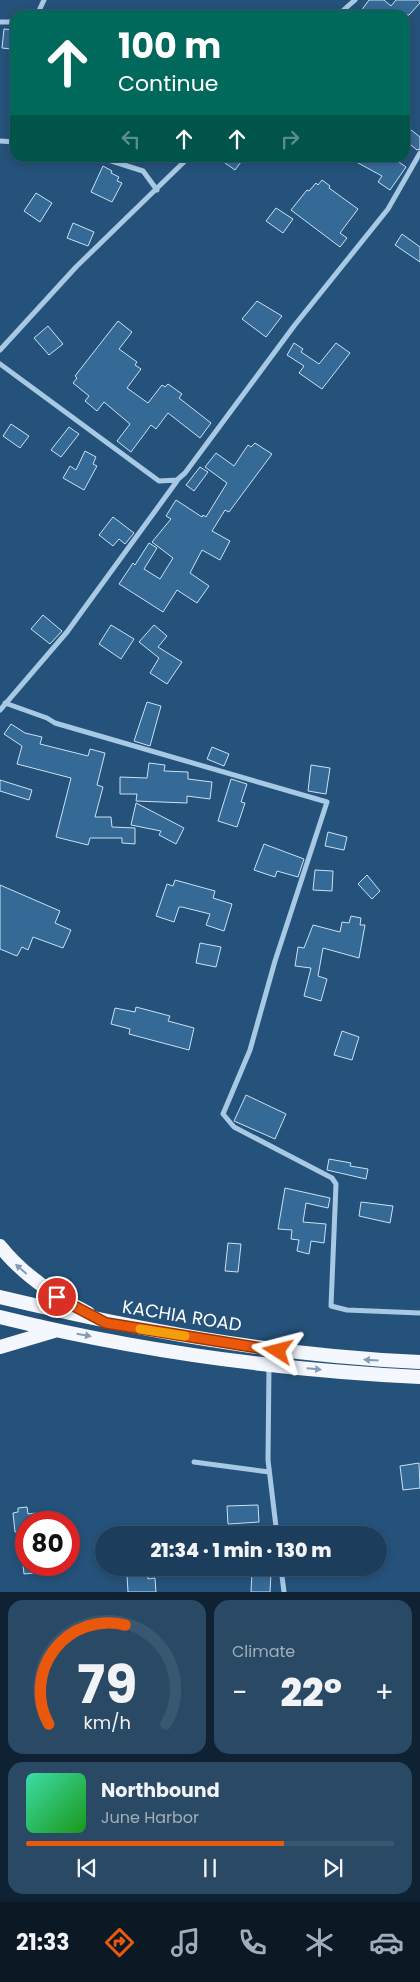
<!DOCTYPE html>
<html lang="en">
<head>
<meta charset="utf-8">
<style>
  body { margin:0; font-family:Poppins,sans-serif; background:#294965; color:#f1f3f6; height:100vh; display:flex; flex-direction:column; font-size:19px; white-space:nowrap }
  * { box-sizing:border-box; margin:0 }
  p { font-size:16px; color:#a0aebb }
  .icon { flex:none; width:28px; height:28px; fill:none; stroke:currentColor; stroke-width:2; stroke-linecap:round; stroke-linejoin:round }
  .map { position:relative; height:1592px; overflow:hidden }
  .side { display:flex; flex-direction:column; gap:8px; padding:8px; background:#0f2233; flex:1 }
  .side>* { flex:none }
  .guide { position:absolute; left:10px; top:10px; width:400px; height:152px; border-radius:15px; box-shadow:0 2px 8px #0003,0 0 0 1px #3a5772; background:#00695c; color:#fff; overflow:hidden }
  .speed { position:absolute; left:15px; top:1511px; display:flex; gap:10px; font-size:25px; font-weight:700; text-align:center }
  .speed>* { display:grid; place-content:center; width:65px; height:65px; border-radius:50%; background:#1c3e5c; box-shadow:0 2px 8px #0003,0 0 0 1px #3a5772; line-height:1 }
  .speed .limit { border:8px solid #d22; background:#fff; color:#111 }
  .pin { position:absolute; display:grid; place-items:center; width:42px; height:42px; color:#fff; margin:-21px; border:2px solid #fff; border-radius:50%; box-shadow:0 1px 5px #0007 }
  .me { position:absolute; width:55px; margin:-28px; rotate:279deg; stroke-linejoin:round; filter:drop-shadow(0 0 4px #0008) }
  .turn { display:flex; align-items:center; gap:18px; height:105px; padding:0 25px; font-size:22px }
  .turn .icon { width:65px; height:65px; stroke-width:2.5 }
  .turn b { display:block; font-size:35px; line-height:42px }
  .lanes { display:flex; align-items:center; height:48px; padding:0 25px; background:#0003; justify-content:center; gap:25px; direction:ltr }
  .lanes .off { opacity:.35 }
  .big { font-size:38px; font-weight:800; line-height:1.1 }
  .side .tile { flex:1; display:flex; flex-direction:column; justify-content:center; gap:8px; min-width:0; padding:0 18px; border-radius:15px; background:#294965 }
  .side .dial { align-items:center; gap:0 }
  .dial svg { height:130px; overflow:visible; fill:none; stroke:#3a5772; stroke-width:7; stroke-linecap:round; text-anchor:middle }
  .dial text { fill:#f1f3f6; stroke:none }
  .song { display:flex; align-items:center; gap:15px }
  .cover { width:60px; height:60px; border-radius:8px; background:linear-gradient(135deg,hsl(160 70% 55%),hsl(120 70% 35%)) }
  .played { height:5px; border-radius:2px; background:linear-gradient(90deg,#ea580c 70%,#3a5772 70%) }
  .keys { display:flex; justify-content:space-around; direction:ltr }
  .heat { display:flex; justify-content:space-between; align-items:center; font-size:28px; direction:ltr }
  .side .tiles { flex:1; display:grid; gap:8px; grid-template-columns:1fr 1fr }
  .tile:last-child { grid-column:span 2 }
  .trip { position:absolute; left:95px; top:1526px; width:292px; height:50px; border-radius:25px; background:#1c3e5c; box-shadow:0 2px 8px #0003,0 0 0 1px #3a5772; font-weight:800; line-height:50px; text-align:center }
  .dock { display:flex; height:80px; justify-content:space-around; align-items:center; background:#0b1925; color:#a0aebb }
  .dock .icon { width:35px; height:35px }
  .dock .selected { color:#ea580c }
  .dock b { font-size:22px; color:#f1f3f6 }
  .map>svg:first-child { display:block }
</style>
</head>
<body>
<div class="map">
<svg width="420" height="1592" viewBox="0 0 420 1592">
  <rect width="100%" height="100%" fill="#25527a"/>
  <path fill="#356a97" stroke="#cbe1f3" d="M 369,0 L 384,0 L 391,6 L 396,0 L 420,0 L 420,3 L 409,15 L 358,15 Z
    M 4,29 L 15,30 L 15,46 L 12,46 L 11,49 L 2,48 Z
    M 405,125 L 420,137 L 420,149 L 417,150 L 405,140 Z
    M 218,158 L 244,158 L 235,170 Z
    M 349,158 L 393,158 L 406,167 L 390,190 L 378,182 L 382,176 Z
    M 103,166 L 112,171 L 111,173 L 119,177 L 117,181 L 122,183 L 112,202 L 91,192 Z
    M 322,180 L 330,186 L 329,188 L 358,209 L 340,233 L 347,238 L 340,247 L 291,210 L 307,190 L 309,191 L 316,183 L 318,185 Z
    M 36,193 L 52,203 L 40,222 L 24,211 Z
    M 276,208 L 293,219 L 283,233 L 266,221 Z
    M 73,223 L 94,232 L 88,246 L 67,238 Z
    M 402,234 L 420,247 L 420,262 L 395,245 Z
    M 257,301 L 282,316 L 266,337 L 242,319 Z
    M 118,321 L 132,332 L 119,349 L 137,362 L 135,365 L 141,369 L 127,388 L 148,403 L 162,385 L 165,387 L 168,384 L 182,394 L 179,398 L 211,423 L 200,438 L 168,413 L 156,429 L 151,425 L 131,452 L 117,441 L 130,424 L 104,402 L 97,411 L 85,401 L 89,396 L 73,383 L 77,378 L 75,376 Z
    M 48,326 L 63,344 L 49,355 L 34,338 Z
    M 294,343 L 303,349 L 301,352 L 319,364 L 336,343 L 350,353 L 322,389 L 299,373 L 304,366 L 287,355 Z
    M 11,424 L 29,436 L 20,448 L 3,436 Z
    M 69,427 L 79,434 L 61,457 L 51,450 Z
    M 255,443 L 272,454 L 229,512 L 225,510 L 212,531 L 230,541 L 220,560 L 202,550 L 190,573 L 209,586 L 197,603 L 177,590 L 163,612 L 119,584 L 133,563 L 135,565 L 149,543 L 157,548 L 144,569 L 160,579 L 173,558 L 152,542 L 171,519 L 166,516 L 176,500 L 202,517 L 203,515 L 206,517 L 227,483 L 205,467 L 216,453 L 234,466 L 248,445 L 251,447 Z
    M 85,451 L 96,457 L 93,464 L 97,466 L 84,490 L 63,478 L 70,466 L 76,470 Z
    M 200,467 L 208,472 L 194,491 L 186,485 Z
    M 113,517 L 134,533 L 125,544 L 119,539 L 113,546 L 99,535 Z
    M 43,615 L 62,631 L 50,644 L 31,629 Z
    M 111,625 L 134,639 L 121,659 L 99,644 Z
    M 154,625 L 167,636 L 158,647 L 182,662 L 167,684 L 150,673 L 159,658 L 139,642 Z
    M 147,702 L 161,706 L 150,746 L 134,741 Z
    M 11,724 L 25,733 L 42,737 L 40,744 L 88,756 L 90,749 L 105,753 L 97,785 L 103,787 L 95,817 L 111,817 L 112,827 L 135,828 L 135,844 L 122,843 L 122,838 L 90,838 L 88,845 L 56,837 L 71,778 L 17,764 L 22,746 L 4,734 Z
    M 212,747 L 229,754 L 224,766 L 207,759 Z
    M 149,763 L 165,765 L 164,771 L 188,772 L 188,779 L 212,782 L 210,799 L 187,796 L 187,803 L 136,801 L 137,794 L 120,794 L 120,777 L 147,778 Z
    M 311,765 L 330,768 L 326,794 L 308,791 Z
    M 231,779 L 247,784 L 241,802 L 245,803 L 237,827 L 218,821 Z
    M 0,780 L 32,790 L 29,800 L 0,791 Z
    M 136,803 L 184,828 L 176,844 L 159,835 L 161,831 L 131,825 Z
    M 328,832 L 347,837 L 344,850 L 325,846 Z
    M 264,844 L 304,859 L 298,877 L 277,871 L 275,877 L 254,870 Z
    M 315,870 L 333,871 L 332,891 L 313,890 Z
    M 367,875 L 380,891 L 372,899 L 358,884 Z
    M 175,880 L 215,891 L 213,898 L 232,904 L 224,931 L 206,925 L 210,914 L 182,907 L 179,907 L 174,922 L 156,916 L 167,884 L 173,886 Z
    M 0,885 L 60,911 L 55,923 L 71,930 L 63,948 L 33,937 L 28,950 L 22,947 L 17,956 L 0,949 Z
    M 351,916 L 361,918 L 360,925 L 365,925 L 359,958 L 323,948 L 318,976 L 327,979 L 321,1001 L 304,996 L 311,968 L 295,966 L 298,947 L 304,948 L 313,925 L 340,932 L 342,922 L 349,923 Z
    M 200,943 L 221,947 L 216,967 L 196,963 Z
    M 136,1007 L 170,1016 L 168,1021 L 194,1028 L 189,1050 L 129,1034 L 130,1029 L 111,1024 L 115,1008 L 135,1012 Z
    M 342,1031 L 359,1037 L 352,1060 L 334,1055 Z
    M 246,1095 L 286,1114 L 275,1139 L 234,1121 Z
    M 329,1159 L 351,1163 L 350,1166 L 368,1169 L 366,1179 L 327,1170 Z
    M 285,1188 L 330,1198 L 328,1208 L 306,1203 L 303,1222 L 326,1224 L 324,1243 L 311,1241 L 309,1254 L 297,1251 L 299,1240 L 291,1239 L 292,1230 L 278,1229 Z
    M 361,1202 L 393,1206 L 390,1223 L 359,1216 Z
    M 228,1243 L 241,1244 L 238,1272 L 225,1271 Z
    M 419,1463 L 420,1488 L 403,1490 L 400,1466 Z
    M 258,1505 L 259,1522 L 228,1524 L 227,1506 Z
    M 27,1507 L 28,1514 L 36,1513 L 37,1522 L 26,1522 L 26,1530 L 15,1532 L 13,1513 L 18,1512 L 18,1508 Z
    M 23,1565 L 52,1565 L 53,1571 L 24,1574 Z
    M 252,1572 L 271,1573 L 270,1592 L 251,1592 Z
    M 148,1574 L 148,1579 L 155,1578 L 156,1592 L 128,1592 L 127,1575 Z"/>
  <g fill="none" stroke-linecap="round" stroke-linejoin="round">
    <path stroke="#a8c9e4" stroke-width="5" d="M 37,15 L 44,0
      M 338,15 L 355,0
      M 0,22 L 15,22
      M 0,141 L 15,142
      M 102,158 L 143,171 L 157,190
      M 0,350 L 76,267 L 188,158
      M 0,364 L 159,481 L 177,480 L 185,473 L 294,326 L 388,209 L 420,153
      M 5,703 L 47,718 L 55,723 L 327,802 L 275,961 L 250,1050 L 223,1114 L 234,1127 L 332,1178 L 336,1184 L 331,1306 L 347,1310 L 420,1313
      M 0,710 L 67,632 L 177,481
      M 269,1366 L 268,1460 L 277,1535
      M 194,1462 L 269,1472
      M 281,1568 L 284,1592"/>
    <path stroke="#f4f8fe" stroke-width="14" d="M 0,1246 C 24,1276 54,1296 88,1313
      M 0,1297 C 139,1330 277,1356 420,1362
      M 0,1317 C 137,1351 279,1370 420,1377
      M 0,1347 L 54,1331"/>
  </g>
  <defs><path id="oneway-solid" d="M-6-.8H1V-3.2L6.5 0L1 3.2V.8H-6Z" transform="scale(1.25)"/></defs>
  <g fill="#829db5">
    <use href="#oneway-solid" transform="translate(21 1269) rotate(-139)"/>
    <use href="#oneway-solid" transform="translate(84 1335) rotate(10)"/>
    <use href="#oneway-solid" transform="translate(371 1360) rotate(-177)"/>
    <use href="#oneway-solid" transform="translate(314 1369) rotate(5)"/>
  </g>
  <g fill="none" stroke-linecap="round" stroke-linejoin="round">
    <defs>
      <path id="route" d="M 57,1297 L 106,1323 L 278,1351"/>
    </defs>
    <use href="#route" stroke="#983908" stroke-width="12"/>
    <use href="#route" stroke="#ea580c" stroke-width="9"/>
    <path stroke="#f59e0b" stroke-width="9" d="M 140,1329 L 185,1336"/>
  </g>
  <g text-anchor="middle" stroke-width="5" stroke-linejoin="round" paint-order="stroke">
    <g font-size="18" fill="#fff" stroke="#25527a">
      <text transform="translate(182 1316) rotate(9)" y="6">KACHIA ROAD</text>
    </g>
  </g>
</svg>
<div class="speed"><div class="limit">80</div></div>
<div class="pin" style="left:57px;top:1297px;background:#d93025"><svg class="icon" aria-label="arrive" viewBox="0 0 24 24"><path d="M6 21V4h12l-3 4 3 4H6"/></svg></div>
<svg class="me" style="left:278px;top:1351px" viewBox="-20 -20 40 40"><path d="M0-17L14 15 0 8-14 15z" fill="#ea580c" stroke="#fff" stroke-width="4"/></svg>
<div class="trip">21:34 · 1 min · 130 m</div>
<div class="guide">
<div class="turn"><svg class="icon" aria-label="ahead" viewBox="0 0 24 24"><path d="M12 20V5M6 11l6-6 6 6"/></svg><div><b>100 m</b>Continue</div></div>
<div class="lanes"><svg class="icon off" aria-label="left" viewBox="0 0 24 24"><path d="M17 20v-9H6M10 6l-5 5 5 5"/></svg><svg class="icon" aria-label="ahead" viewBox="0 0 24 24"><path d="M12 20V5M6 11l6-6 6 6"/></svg><svg class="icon" aria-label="ahead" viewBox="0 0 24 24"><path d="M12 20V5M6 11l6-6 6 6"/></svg><svg class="icon off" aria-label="right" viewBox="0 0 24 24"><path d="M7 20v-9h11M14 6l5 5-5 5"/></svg></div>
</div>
</div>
<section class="side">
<div class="tiles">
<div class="tile dial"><svg viewBox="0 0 100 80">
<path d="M14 69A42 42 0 1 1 86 69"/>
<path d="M14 69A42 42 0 0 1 61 8" stroke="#ea580c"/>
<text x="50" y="56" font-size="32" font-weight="700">79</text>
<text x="50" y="72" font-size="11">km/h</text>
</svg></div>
<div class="tile"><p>Climate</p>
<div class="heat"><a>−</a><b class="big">22°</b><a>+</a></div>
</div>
<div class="tile">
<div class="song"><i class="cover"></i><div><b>Northbound</b><p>June Harbor</p></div></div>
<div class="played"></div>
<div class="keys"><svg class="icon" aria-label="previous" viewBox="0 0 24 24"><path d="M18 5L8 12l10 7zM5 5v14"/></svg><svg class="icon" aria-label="pause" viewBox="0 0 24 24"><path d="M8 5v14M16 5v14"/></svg><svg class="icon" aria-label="next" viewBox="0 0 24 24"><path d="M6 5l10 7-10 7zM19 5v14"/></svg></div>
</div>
</div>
</section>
<nav class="dock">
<b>21:33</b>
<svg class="icon selected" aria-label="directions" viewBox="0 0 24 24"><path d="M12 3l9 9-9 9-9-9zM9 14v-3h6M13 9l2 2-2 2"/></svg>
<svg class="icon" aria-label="music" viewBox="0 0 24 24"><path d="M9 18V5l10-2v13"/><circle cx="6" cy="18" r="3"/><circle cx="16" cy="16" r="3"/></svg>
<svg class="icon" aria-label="phone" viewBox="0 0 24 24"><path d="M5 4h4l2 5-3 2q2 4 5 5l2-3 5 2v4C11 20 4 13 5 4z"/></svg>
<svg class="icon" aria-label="climate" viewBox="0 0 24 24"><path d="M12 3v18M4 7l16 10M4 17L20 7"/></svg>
<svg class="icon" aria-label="car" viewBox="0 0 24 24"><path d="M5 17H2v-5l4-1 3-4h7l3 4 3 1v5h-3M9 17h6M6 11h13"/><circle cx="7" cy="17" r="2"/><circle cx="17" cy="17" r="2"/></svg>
</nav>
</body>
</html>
